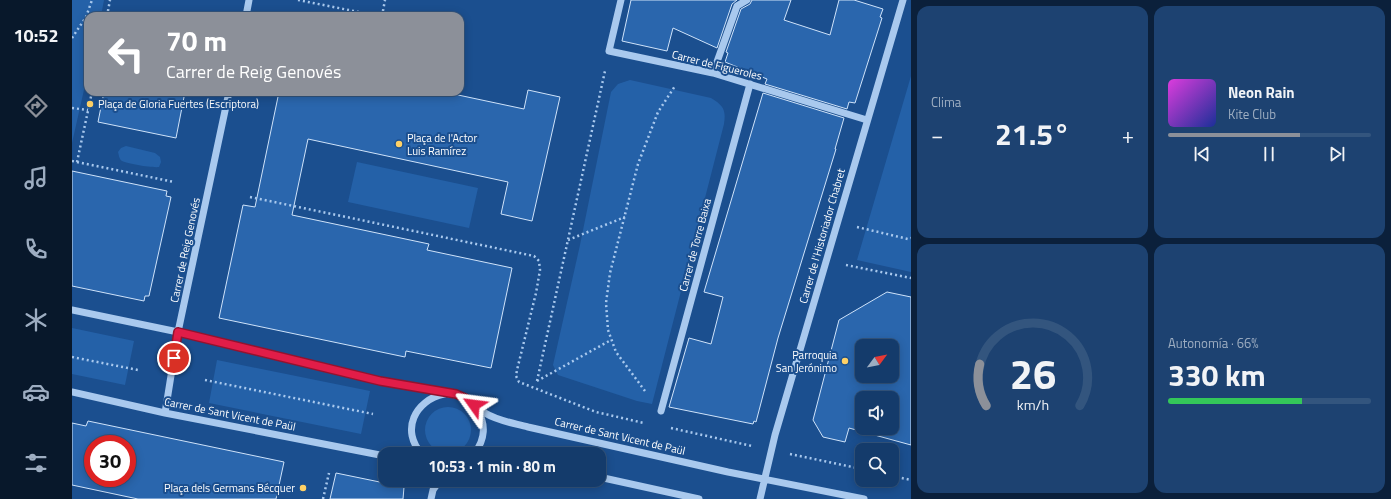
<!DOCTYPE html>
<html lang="es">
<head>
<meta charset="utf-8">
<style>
  body { margin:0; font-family:"Titillium Web",sans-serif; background:#1d4271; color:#f1f3f6; height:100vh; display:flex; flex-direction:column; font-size:15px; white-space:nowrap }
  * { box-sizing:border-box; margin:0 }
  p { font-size:13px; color:#9dadc1 }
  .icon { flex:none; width:22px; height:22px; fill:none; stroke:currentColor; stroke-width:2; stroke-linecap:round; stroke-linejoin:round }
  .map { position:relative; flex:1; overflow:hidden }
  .drawer { display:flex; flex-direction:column; gap:6px; padding:6px; background:#0b203b; width:480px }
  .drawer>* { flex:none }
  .top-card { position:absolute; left:12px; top:12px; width:380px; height:84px; border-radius:12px; box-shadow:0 2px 10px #0003,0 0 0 1px #33557e; background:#8c9099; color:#fff; overflow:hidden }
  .needle { width:26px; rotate:58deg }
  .tools { position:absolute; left:783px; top:339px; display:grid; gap:8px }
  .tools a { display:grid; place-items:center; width:44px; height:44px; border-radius:8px; background:#143b6b; box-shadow:0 2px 10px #0003,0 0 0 1px #33557e; font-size:20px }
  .speed { position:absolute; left:12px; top:435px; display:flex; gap:8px; font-size:20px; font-weight:700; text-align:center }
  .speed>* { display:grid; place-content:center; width:52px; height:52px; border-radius:50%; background:#143b6b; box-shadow:0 2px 10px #0003,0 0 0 1px #33557e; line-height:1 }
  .speed .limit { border:6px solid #d22; background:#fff; color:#111 }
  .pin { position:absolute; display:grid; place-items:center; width:34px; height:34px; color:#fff; margin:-17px; border:2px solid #fff; border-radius:50%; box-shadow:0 1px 4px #0007 }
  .me { position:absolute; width:44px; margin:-22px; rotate:301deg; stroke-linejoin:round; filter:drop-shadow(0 0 3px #0008) }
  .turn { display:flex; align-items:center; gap:14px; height:84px; padding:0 16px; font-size:18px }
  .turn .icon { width:52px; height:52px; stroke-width:2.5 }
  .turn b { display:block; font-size:28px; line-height:34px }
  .big { font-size:30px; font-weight:700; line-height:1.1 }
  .drawer .tile { flex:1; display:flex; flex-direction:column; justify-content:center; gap:6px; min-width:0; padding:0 14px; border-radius:12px; background:#1d4271 }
  .drawer .dial { align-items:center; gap:0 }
  .dial svg { height:104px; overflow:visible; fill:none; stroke:#33557e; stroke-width:7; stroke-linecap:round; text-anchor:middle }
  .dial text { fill:#f1f3f6; stroke:none }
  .song { display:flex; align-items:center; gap:12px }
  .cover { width:48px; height:48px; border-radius:6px; background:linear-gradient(135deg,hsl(300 70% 55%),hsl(230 70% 35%)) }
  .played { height:4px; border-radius:2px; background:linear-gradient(90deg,#8c9099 65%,#33557e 65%) }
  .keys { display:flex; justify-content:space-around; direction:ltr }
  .heat { display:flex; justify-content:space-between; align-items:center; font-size:22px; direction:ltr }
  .charge { height:6px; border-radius:3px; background:linear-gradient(90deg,#34c759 66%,#33557e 0) }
  .drawer .tiles { flex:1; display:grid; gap:6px; grid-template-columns:repeat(2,1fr) }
  .trip { position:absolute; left:306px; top:447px; width:228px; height:40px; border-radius:12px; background:#143b6b; box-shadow:0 2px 10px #0003,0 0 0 1px #33557e; font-weight:700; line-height:40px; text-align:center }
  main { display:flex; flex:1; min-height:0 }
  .tabs { display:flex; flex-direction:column; width:72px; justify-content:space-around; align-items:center; background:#08182b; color:#9dadc1 }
  .tabs .icon { width:28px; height:28px }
  .tabs .on { color:#8c9099 }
  .tabs b { font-size:18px; color:#f1f3f6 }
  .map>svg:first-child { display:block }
</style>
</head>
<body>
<main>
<nav class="tabs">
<b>10:52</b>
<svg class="icon on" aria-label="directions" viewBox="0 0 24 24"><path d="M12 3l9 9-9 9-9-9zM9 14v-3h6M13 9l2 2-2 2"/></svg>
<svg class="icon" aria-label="music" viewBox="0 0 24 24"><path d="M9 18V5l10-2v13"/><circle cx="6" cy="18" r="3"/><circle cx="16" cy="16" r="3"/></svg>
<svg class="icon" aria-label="phone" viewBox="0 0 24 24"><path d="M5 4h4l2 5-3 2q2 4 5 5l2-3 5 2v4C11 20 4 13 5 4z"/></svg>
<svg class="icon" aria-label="climate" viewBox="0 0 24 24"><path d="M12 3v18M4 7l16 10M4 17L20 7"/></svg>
<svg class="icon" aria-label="car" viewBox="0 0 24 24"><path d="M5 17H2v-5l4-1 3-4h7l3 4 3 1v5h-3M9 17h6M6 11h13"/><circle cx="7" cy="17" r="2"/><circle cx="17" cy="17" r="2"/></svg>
<svg class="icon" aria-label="filters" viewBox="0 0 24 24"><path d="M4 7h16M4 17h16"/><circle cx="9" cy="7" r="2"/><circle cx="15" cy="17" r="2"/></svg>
</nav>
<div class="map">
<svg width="839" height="499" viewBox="0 0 839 499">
  <rect width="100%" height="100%" fill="#1b4f8f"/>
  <path fill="#2461a8" d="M 0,0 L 32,0 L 29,16 L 16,16 L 16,72 L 0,143 Z
    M 839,76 L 839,272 L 785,260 Z
    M 558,80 L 639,98 C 652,106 654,110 652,124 L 580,404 L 565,401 L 486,375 L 481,365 L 508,245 L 539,92 L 546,84 Z
    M 54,146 L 83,153 L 88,157 L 89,162 L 87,167 C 81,168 56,164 50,161 C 47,159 47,155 46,152 L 49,148 Z
    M 285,162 L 406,188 L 397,228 L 276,202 Z
    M 0,328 L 62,341 L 53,385 L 0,374 Z
    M 145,360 L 298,391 L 289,434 L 137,403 Z
    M353 430a23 23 0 1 1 46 0a23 23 0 1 1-46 0Z"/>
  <path fill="#2a66ad" stroke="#cfe3fa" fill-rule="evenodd" d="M 559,0 L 665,0 L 660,4 L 645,48 L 601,28 L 595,51 L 550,41 Z
    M 680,0 L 719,0 L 712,20 L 758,35 L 767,0 L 782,0 L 811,9 L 808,17 L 810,18 L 783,103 L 777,102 L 775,109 L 693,84 L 695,79 L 653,62 L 656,53 L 654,52 L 669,9 L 678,4 Z
    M 456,90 L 488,97 L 460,221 L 429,214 L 436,182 L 236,139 L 220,215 L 357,244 L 355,250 L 440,268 L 419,368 L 334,351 L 333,357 L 147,318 L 171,205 L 183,207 L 207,92 L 372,92 L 452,109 Z
    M 32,92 L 113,92 L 104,138 L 26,122 Z
    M 691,93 L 772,118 L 763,149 L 764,149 L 706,338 L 684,422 L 682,421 L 681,424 L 597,407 L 617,338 L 639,344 L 651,297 L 632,292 Z
    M 0,171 L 95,191 L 94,196 L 99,197 L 77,296 L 73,296 L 72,301 L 0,286 Z
    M 815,292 L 839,297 L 839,445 L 777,428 L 773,442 L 751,437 L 741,420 L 767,320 ZM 790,346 L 820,346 L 820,376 L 790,376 ZM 790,398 L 820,398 L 820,428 L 790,428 Z
    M 16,421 L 212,462 L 204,499 L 66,499 L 0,485 L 0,423 L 14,426 ZM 21,444 L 55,444 L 55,478 L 21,478 Z
    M 264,473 L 332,487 L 331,499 L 258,499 Z"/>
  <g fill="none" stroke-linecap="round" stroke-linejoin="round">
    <path stroke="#a9c9ee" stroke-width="2.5" stroke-dasharray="2 3" stroke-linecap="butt" d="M 226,0 L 307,16
      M 35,16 L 38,0
      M 310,16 L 313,0
      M 0,38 L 14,17 L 20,0
      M 0,108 L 16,110
      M 0,161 L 5,162 L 20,92
      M 5,162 L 102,182
      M 178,197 L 462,256 L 467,261 L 468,270 L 464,293 L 445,370 L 444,376 L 447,382 L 524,412 L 572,423
      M 785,227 L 836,239 L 839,238
      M 496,240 L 553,217
      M 774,265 L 839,278
      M 0,357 L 66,370
      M 133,380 L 301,414
      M 465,381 L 533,71
      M 465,381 L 539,340
      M 573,391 L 544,352 L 536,330 L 534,303 L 538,273 L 566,164 L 586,112 L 603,86
      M 599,428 L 680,446
      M 718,454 L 790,469
      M 820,476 L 839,480
      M 251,499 L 257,473"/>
    <path stroke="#a9c9ee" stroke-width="7" d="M 549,0 L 537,51 L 641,73 L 795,120
      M 174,16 L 177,0
      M 641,73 L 665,6 L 675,0
      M 0,310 L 106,332 L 309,381 L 384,395 C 395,399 403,407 413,413 C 426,421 441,423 456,427 L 656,472 L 792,499
      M 0,392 L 93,413 L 313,456
      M 589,411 L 678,84
      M 93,413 L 106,332 L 157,92
      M 350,454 C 328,431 343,400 372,394
      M 402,454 C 413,440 415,424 404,408
      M 527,477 L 627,499
      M 359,499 L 361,490 L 368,480
      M 688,499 L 703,435 L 831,0"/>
  </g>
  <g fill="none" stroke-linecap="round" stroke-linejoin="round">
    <defs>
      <path id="route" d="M 102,358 L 106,332 L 308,381 L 384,394 L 393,398 L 402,405"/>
    </defs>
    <use href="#route" stroke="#92132f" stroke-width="10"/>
    <use href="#route" stroke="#e11d48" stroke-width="7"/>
  </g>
  <g fill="#ffd166" stroke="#1b4f8f" stroke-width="1.5">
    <circle cx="18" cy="104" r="4"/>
    <circle cx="327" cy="144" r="4"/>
    <circle cx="773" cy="361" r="4"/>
    <circle cx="231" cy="488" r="4"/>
  </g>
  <g text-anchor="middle" stroke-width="4" stroke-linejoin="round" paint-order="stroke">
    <g font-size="11" fill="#fff" stroke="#1b4f8f">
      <text transform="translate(645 65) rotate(14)" y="4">Carrer de Figueroles</text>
      <text transform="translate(750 236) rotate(-74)" y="4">Carrer de l'Historiador Chabret</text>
      <text transform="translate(623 245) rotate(-75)" y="4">Carrer de Torre Baixa</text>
      <text transform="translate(113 250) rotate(-78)" y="4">Carrer de Reig Genovés</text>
      <text transform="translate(158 414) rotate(11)" y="4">Carrer de Sant Vicent de Paül</text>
      <text transform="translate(548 436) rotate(13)" y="4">Carrer de Sant Vicent de Paül</text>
    </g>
    <g font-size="11" fill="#fff" stroke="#1b4f8f" text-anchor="start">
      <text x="26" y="108">Plaça de Gloria Fuertes (Escriptora)</text>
      <text x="335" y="142">Plaça de l'Actor<tspan x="335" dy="13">Luis Ramírez</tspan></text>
      <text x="765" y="359" text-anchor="end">Parroquia<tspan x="765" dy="13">San Jerónimo</tspan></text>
      <text x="223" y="492" text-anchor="end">Plaça dels Germans Bécquer</text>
    </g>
  </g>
</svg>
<div class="tools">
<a><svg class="needle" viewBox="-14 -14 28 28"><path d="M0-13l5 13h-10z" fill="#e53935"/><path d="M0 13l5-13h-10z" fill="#9dadc1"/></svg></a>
<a><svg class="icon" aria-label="sound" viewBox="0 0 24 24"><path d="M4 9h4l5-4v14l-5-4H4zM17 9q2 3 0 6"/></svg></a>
<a><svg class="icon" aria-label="search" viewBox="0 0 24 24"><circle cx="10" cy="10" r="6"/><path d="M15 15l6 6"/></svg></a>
</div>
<div class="speed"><div class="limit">30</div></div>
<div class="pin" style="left:102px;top:358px;background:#d93025"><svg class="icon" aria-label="arrive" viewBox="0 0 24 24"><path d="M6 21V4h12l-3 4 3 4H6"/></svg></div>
<svg class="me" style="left:402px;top:405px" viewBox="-20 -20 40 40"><path d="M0-17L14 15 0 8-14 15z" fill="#e11d48" stroke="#fff" stroke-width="4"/></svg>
<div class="trip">10:53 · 1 min · 80 m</div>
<div class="top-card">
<div class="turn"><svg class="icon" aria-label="left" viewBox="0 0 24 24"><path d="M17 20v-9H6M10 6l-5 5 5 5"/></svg><div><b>70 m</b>Carrer de Reig Genovés</div></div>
</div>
</div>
<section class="drawer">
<div class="tiles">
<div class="tile"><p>Clima</p>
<div class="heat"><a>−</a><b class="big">21.5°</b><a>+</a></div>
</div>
<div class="tile">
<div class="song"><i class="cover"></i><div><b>Neon Rain</b><p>Kite Club</p></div></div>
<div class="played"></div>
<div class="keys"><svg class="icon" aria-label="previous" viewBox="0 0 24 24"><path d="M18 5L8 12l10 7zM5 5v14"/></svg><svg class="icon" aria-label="pause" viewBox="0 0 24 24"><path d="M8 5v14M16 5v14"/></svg><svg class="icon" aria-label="next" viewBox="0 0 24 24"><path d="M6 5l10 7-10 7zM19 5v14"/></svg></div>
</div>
<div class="tile dial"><svg viewBox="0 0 100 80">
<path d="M14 69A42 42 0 1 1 86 69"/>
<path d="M14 69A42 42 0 0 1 9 37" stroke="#8c9099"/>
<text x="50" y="56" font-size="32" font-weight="700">26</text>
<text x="50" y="72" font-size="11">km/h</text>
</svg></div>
<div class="tile"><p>Autonomía · 66%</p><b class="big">330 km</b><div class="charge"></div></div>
</div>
</section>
</main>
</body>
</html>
